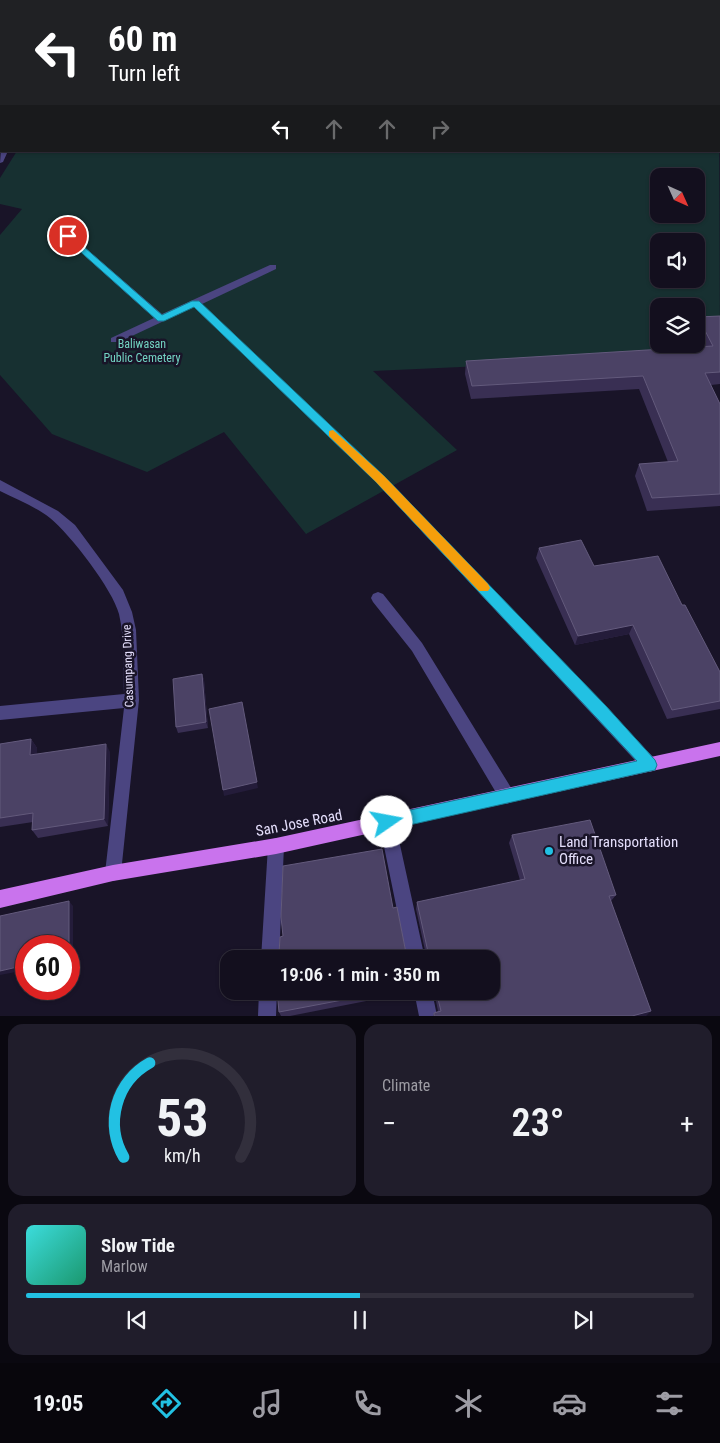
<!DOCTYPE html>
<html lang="en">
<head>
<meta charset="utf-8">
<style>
  body { margin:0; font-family:"Roboto Condensed",sans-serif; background:#201d2b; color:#f1f3f6; height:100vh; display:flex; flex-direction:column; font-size:19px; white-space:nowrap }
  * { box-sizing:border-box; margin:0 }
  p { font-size:16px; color:#9d9ca4 }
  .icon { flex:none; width:28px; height:28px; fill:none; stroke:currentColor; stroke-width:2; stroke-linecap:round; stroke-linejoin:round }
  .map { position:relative; height:1016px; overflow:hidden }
  .panel { display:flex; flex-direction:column; gap:8px; padding:8px; background:#0a0810; flex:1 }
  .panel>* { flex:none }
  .guide { position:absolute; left:0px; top:0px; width:720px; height:152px; box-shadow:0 1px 4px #0004,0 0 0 1px #322f3c; background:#202124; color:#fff; overflow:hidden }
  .needle { width:32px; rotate:135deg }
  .buttons { position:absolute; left:650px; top:168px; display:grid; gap:10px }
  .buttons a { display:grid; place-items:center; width:55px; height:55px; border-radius:10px; background:#130f1e; box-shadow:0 1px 4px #0004,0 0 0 1px #322f3c; font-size:25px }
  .speed { position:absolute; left:15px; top:935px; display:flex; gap:10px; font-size:25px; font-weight:700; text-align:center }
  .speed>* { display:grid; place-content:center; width:65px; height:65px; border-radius:50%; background:#130f1e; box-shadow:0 1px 4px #0004,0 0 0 1px #322f3c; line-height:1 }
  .speed .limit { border:8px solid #d22; background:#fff; color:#111 }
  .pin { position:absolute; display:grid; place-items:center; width:42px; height:42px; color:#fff; margin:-21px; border:2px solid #fff; border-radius:50%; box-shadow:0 1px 5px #0007 }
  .me { position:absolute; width:55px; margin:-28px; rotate:78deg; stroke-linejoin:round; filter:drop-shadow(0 0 4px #0008) }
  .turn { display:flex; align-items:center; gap:18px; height:105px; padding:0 25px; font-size:22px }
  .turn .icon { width:65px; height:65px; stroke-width:2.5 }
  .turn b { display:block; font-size:35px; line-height:42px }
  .lanes { display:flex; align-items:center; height:48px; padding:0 25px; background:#0003; justify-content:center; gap:25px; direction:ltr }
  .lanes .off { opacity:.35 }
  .big { font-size:38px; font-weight:600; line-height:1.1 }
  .panel .widget { flex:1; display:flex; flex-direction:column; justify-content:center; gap:8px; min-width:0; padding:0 18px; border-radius:15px; background:#201d2b }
  .panel .dial { align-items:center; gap:0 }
  .dial svg { height:130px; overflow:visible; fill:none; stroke:#322f3c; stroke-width:7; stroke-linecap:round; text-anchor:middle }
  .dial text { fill:#f1f3f6; stroke:none }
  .song { display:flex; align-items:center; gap:15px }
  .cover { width:60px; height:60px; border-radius:8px; background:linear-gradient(135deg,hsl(180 70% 55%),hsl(160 70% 35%)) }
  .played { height:5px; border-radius:2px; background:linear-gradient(90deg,#22c1e3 50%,#322f3c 50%) }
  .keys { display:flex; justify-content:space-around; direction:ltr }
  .heat { display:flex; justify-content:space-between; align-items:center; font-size:28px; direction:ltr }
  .panel .tiles { flex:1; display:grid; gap:8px; grid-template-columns:1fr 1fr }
  .widget:last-child { grid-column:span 2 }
  .trip { position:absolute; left:220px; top:950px; width:280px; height:50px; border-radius:15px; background:#130f1e; box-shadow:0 1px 4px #0004,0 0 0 1px #322f3c; font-weight:600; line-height:50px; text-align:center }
  .tab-bar { display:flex; height:80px; justify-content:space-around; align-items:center; background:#08060c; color:#9d9ca4 }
  .tab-bar .icon { width:35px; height:35px }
  .tab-bar .on { color:#22c1e3 }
  .tab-bar b { font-size:22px; color:#f1f3f6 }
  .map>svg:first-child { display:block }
</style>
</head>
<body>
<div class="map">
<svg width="720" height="1016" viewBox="0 0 720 1016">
  <rect width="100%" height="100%" fill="#191428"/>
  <path fill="#173031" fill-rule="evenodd" d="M 719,92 L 720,355 L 373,371 L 457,450 L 306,534 L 224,432 L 147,472 L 52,434 L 0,375 L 0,235 L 22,209 L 0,204 L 0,178 L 17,151 L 719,151 ZM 659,176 L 696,176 L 696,214 L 659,214 ZM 659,241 L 696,241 L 696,279 L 659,279 ZM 659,306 L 696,306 L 696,344 L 659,344 Z"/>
  <path fill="#122042" d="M 0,0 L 720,0 L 720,10 L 719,1 L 1,1 L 0,14 Z"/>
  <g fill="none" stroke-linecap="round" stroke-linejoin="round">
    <path fill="#4b4581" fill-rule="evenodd" d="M 1,149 L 1,151 L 8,151 L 3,162 L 0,163 Z
      M 68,233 L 162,314 L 270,265 L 276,265 L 276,269 L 202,304 L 384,476 L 656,760 L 658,765 L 656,770 L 650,772 L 644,770 L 376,482 L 194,307 L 119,342 L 111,342 L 111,338 L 154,318 L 65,238 L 65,234 Z
      M 0,480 L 58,511 L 75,525 L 123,590 L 132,612 L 136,630 L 139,700 L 121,873 L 119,879 L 113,881 L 107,879 L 105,873 L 124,708 L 0,720 L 0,706 L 124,694 C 123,668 125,640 119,614 C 113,590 70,534 50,518 C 36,507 16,499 0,491 Z
      M 378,592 L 383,594 L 422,643 L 513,791 L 515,796 L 513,801 L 507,804 L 501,801 L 412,651 L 373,602 L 371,598 L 373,594 Z
      M 387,814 L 393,816 L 395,822 L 425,959 L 407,959 L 379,822 L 381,816 Z
      M 276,838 L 282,840 L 284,846 L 279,959 L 261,959 L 268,846 L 270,840 Z
      M 259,991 L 277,991 L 276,1016 L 258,1016 Z
      M 414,991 L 432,991 L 437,1016 L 419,1016 Z"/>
    <path fill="#c973ed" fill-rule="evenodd" d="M 0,32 L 1,32 L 1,36 L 0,36 Z
      M 719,57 L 720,57 L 720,62 L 719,62 Z
      M 720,742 L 720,756 L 276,854 L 113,881 L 0,908 L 0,890 L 113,865 L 276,838 Z"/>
  </g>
  <path fill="#392f53" d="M 719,17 L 720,17 L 720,31 L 719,29 Z
    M 720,316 L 720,384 L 711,385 L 720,404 L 720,506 L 647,511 L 635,476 L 639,464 L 668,462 L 639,389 L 471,399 L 465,374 L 466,361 L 702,347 L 696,336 L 696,322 L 698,317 Z
    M 539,548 L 594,566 L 682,605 L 720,672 L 720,709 L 667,719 L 629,634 L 575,645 L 536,558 Z
    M 202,674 L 204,680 L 208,728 L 178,733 L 176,727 Z
    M 31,739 L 37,748 L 36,754 L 110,752 L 108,826 L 38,838 L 32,830 L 33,822 L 0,827 L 0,744 Z
    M 512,835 L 616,895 L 611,901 L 646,1016 L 433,1016 L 434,1013 L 438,1011 L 434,991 L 491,991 L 279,954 L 393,908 L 406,953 L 426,955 L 416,909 L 417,902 L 520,880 L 509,843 Z
    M 277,991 L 413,991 L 412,992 L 290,1016 L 281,1016 L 279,1012 Z"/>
  <path fill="#241c3a" d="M 633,625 L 629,634 L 575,645 L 578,636 Z
    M 202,674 L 204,680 L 208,728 L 206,722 Z
    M 242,702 L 258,788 L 224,796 L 223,790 Z
    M 31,739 L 37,748 L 36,764 L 30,755 Z
    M 106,744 L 110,752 L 108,826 L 104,819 Z
    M 69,901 L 73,906 L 73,959 L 69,960 Z
    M 26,965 L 26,970 L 0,975 L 0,971 Z
    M 651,1011 L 646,1016 L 632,1016 Z"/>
  <path fill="#4b4265" stroke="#635a7c" d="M 720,316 L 720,372 L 705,373 L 720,404 L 720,494 L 652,498 L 639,464 L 678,461 L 643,376 L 472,386 L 466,361 L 713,346 L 698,317 Z
    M 581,540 L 594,566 L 658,556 L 682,605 L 685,605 L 720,672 L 720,701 L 672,710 L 633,625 L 578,636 L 539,548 Z
    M 202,674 L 206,722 L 176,727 L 173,679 Z
    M 242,702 L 257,782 L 223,790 L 209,709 Z
    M 31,739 L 30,755 L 106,744 L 104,819 L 32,830 L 33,813 L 0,818 L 0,744 Z
    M 590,820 L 616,895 L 609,896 L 651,1011 L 632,1016 L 434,1016 L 434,1013 L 441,1011 L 436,991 L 491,991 L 491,959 L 274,959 L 274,955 L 279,954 L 280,937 L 283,936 L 281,917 L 283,866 L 382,849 L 393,908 L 397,907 L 406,953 L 426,955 L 428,952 L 417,902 L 525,879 L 512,835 Z
    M 69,901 L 69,955 L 69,946 L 26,946 L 26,965 L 0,971 L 0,916 Z
    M 277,991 L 390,991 L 279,1012 Z"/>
  <path fill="#22c1e3" stroke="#167d94" d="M 68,233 L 162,315 L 192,301 L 199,301 L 384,476 L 606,706 L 655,760 L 657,765 L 655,770 L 387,830 L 382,828 L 380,822 L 382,817 L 387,815 L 637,761 L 376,482 L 194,307 L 164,321 L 158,321 L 65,238 L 63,236 Z"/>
  <path fill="#f59e0b" d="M 333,430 L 384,476 L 488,584 L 490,588 L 488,591 L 479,591 L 376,482 L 329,436 L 329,431 Z"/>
  <circle fill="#22c1e3" stroke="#191428" stroke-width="2" cx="549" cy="851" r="5"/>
  <g text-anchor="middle" stroke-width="5" stroke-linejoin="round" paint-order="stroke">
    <g font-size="12" fill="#72d3c2" stroke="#191428">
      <text x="142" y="348">Baliwasan<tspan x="142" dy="14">Public Cemetery</tspan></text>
    </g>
    <g font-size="12" fill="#e4defb" stroke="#191428">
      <text transform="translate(128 666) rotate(-92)" y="4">Casumpang Drive</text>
    </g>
    <g font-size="15" fill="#e4defb" stroke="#191428">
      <text transform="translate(299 823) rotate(-11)" y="5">San Jose Road</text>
    </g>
    <g font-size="15" fill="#e4defb" stroke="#191428" text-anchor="start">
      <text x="559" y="847">Land Transportation<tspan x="559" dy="17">Office</tspan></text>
    </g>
  </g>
</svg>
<div class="buttons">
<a><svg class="needle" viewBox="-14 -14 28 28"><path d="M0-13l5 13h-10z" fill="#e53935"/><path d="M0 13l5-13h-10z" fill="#9d9ca4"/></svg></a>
<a><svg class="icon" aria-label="sound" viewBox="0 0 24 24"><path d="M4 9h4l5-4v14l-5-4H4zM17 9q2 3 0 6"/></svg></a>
<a><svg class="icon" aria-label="layers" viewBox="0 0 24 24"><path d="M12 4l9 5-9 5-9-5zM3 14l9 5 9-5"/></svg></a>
</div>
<div class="speed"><div class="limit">60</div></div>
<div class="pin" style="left:68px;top:236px;background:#d93025"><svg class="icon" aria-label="arrive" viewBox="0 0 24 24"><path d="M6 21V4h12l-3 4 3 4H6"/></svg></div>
<svg class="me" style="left:387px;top:822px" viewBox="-20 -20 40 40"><circle r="19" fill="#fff"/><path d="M0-13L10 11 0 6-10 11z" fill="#22c1e3"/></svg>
<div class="trip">19:06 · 1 min · 350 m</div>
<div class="guide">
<div class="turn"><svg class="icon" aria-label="left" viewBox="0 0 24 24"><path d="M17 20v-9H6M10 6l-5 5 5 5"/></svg><div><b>60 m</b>Turn left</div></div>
<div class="lanes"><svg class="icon" aria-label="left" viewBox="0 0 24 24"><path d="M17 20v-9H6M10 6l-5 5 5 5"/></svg><svg class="icon off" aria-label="ahead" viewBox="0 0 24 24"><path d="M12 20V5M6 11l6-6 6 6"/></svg><svg class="icon off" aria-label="ahead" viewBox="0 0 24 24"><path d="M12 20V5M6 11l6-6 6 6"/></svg><svg class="icon off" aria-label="right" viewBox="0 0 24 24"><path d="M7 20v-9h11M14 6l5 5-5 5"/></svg></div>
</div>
</div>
<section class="panel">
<div class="tiles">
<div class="widget dial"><svg viewBox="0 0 100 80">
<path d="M14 69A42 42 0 1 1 86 69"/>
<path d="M14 69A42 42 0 0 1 30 11" stroke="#22c1e3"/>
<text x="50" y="56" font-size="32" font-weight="700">53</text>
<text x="50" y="72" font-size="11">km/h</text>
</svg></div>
<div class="widget"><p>Climate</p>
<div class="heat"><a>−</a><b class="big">23°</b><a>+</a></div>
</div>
<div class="widget">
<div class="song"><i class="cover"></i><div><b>Slow Tide</b><p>Marlow</p></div></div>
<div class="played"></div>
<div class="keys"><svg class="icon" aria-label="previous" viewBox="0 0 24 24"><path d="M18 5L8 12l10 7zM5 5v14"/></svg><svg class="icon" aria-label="pause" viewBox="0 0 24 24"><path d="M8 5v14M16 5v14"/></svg><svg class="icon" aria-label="next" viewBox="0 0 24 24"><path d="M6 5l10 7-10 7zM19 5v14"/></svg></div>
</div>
</div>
</section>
<nav class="tab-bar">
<b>19:05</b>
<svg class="icon on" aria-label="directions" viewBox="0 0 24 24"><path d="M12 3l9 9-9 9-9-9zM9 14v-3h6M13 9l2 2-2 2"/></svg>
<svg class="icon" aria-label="music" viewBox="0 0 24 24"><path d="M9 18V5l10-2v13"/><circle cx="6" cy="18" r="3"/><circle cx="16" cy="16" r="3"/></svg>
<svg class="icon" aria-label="phone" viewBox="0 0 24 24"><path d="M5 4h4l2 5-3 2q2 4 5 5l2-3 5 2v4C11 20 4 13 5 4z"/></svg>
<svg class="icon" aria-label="climate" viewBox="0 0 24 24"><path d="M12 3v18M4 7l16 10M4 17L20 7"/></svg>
<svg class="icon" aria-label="car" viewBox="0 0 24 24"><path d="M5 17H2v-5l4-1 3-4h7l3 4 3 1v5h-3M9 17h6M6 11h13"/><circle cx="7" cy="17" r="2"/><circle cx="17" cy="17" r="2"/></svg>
<svg class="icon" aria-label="filters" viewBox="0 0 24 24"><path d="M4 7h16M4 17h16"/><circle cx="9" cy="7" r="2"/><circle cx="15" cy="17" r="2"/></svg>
</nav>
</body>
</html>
